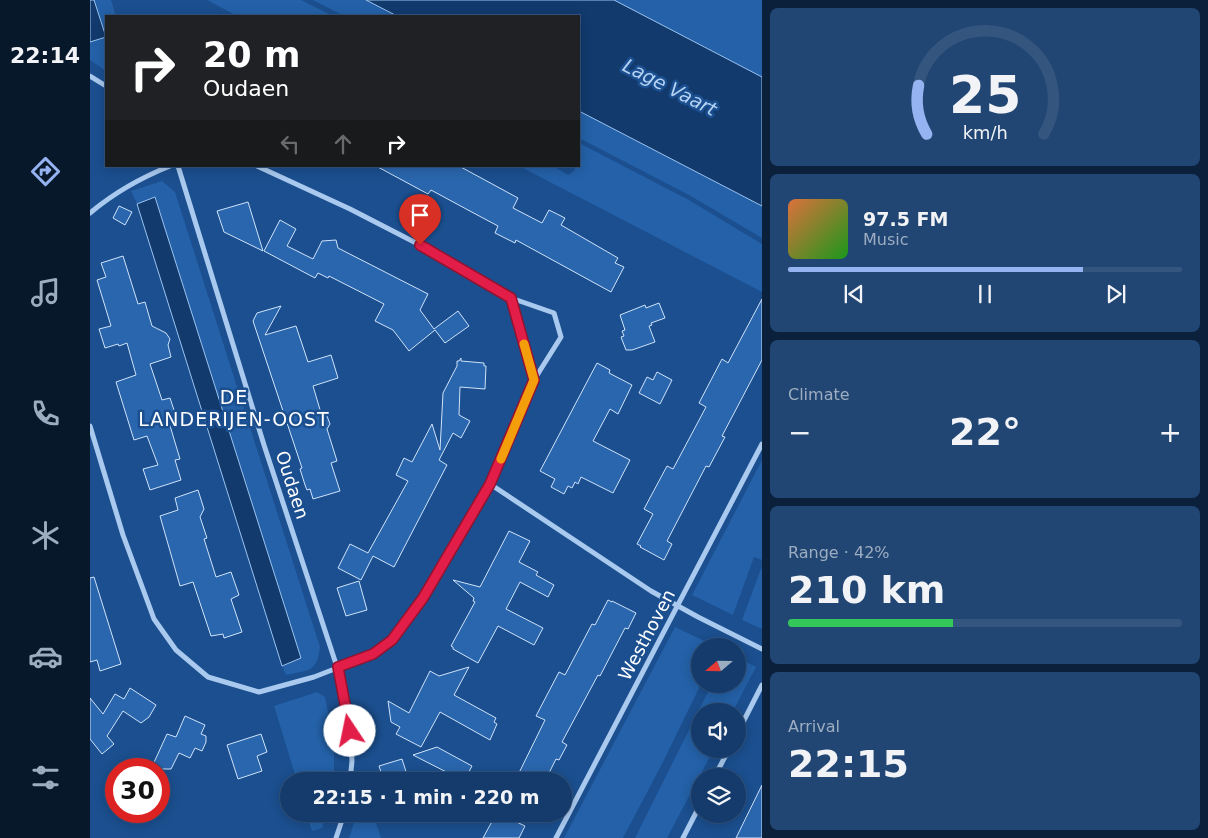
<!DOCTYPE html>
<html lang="en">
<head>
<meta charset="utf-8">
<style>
  body { margin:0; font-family:"DejaVu Sans",sans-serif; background:#214673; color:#f1f3f6; height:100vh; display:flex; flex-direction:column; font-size:19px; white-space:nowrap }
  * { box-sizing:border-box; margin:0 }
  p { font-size:16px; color:#9dadc1 }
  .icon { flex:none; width:28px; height:28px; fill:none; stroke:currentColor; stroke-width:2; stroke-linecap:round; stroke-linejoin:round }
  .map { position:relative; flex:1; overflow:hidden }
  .sheet { display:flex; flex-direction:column; gap:8px; padding:8px; background:#0b203b; width:446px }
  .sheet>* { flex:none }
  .hud { position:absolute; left:15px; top:15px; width:475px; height:152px; border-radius:0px; box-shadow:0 2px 12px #0003,0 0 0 1px #33557e; background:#202124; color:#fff; overflow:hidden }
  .needle { width:32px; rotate:250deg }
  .fabs { position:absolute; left:601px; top:638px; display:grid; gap:10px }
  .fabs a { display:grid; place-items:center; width:55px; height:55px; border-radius:50%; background:#143b6b; box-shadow:0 2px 12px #0003,0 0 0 1px #33557e; font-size:25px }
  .speed { position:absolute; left:15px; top:758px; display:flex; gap:10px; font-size:25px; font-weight:700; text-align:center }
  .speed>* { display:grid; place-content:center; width:65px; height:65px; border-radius:50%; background:#143b6b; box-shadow:0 2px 12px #0003,0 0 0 1px #33557e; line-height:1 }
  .speed .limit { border:8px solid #d22; background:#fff; color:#111 }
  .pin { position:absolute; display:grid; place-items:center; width:42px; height:42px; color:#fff; margin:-51px -21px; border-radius:50% 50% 50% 0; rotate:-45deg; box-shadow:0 0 5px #0007 }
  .pin .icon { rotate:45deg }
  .me { position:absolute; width:55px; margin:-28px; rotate:349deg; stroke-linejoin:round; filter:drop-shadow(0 0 4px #0008) }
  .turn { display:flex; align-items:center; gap:18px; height:105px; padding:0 15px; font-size:22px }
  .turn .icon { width:65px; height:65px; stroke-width:2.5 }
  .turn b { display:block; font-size:35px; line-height:42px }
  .lanes { display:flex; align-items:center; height:48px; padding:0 15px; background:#0003; justify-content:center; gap:25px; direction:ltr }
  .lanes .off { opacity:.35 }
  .big { font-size:38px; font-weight:600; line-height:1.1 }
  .sheet .tile { flex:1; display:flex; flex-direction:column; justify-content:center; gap:8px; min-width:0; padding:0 18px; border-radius:8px; background:#214673 }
  .sheet .dial { align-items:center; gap:0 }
  .dial svg { height:130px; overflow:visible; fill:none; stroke:#33557e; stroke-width:7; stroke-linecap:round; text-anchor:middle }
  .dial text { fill:#f1f3f6; stroke:none }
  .song { display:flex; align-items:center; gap:15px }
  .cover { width:60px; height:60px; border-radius:8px; background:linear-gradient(135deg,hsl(20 70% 55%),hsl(120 70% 35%)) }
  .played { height:5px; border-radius:2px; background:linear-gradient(90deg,#95b2f1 75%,#33557e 75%) }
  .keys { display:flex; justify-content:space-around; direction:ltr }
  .heat { display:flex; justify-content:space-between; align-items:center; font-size:28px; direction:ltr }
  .charge { height:8px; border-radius:4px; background:linear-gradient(90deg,#34c759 42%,#33557e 0) }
  .trip { position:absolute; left:190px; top:772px; width:292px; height:50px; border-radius:25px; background:#143b6b; box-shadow:0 2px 12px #0003,0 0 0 1px #33557e; font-weight:600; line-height:50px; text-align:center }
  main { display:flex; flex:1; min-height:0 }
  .dock { display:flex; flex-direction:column; width:90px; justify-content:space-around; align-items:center; background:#08182b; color:#9dadc1 }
  .dock .icon { width:35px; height:35px }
  .dock .on { color:#95b2f1 }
  .dock b { font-size:22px; color:#f1f3f6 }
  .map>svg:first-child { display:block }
</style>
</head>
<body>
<main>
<nav class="dock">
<b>22:14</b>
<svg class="icon on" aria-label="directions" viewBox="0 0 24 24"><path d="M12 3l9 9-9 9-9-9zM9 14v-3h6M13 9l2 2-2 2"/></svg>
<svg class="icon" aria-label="music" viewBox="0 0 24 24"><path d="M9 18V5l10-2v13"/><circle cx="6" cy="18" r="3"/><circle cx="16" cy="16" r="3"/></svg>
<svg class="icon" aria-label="phone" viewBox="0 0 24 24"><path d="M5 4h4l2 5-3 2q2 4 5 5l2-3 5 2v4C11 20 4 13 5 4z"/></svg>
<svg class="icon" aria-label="climate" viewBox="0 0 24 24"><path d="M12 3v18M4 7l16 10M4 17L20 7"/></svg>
<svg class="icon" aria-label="car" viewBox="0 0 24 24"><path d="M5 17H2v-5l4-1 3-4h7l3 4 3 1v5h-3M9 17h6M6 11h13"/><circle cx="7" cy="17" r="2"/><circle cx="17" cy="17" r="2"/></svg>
<svg class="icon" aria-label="filters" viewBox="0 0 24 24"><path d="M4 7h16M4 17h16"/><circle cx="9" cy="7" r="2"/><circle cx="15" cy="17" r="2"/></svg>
</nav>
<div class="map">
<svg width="672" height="838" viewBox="0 0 672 838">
  <rect width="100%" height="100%" fill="#1b4f8f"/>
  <path fill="#2461a8" d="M 4,0 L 21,0 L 26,16 L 16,16 L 16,36 Z
    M 117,0 L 211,0 L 243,16 L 147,16 Z
    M 223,0 L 276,0 L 307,16 L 254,16 Z
    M 524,0 L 672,0 L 672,77 Z
    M 16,37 L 16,71 L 0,60 L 0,42 Z
    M 489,111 L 672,206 L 672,238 L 599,195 L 489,138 Z
    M 489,143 L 597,199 L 672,244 L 672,292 L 429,166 L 463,166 L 478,175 L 484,171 L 486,166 L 489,166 Z
    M 72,181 L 85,192 L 230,647 C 227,673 218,670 196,675 L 192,666 L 211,658 L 65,197 L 47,204 L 41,191 Z
    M 672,460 L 672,560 L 664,557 L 643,615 L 602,595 Z
    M 672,566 L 672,629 L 652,620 Z
    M 585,627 L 625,646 L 610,646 L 610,684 L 611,684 L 572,764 L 533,838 L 474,838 Z
    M 648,658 L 666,667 L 643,711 L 610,711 L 610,749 L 624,749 L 577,838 L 545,838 L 622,684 L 648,684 Z
    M 227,692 L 235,697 L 244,741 L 244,781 L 207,781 L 184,706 Z
    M 216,814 L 236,814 L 232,828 L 222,831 Z
    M 267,814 L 283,814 L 291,838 L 259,838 Z"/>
  <path fill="#123a6d" stroke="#9cc4f0" d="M 0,0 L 4,0 L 16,37 L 0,42 Z
    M 276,0 L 524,0 L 672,77 L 672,206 L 489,111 L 489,16 L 307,16 Z
    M 65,197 L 211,658 L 192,666 L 47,204 Z"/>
  <path fill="#2a66ad" stroke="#cfe3fa" d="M 286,166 L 369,166 L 428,198 L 423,208 L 452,223 L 459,210 L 475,218 L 471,225 L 528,258 L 525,263 L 534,267 L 521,292 L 426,240 L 425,243 L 405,233 L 408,226 L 378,210 L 341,190 L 338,194 Z
    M 158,202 L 173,251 L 134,232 L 127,211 Z
    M 29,206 L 42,212 L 35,225 L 23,218 Z
    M 190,220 L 206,229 L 197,246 L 223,259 L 232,241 L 246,240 L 248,248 L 338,294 L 330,310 L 344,329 L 368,311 L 379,326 L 355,343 L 345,330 L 319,351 L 303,330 L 285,321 L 294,304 L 239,276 L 238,278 L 228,273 L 225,278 L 174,251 Z
    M 33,256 L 48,304 L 55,302 L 62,326 L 76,333 L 80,339 L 78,345 L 81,357 L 60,364 L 72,400 L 80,398 L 86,416 L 78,419 L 90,459 L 85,460 L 91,480 L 60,490 L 53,469 L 68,465 L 57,436 L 44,440 L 26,382 L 46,375 L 37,343 L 29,346 L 28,344 L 15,348 L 9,329 L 21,326 L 7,280 L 16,277 L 11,263 Z
    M 672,299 L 672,360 L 632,436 L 635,437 L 619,467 L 616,466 L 577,541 L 582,544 L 574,560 L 550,547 L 551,546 L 547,544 L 563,514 L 554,509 L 577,466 L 583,469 L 616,407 L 609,403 L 632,359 L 638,363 Z
    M 569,303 L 575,318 L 561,323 L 562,325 L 559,326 L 565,342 L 542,350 L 536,350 L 531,337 L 534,336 L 532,331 L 535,330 L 530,315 L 555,305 L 556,308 Z
    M 191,306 L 175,335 L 206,326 L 218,362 L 241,355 L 248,378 L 223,386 L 231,413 L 237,416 L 240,424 L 237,429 L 247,461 L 241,463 L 250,491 L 223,499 L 220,489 L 217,490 L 215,485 L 210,469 L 212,468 L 163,321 L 167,313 Z
    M 371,358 L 371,361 L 394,363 L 394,366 L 396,366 L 395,389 L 370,387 L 369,415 L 380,421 L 371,438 L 363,433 L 349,460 L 357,465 L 304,567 L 283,556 L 271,580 L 248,568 L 260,544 L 278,553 L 318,481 L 306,475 L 314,458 L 322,462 L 342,424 L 350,450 L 353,393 L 367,366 L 367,361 L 369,361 Z
    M 507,363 L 520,370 L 519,373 L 542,385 L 528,414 L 520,409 L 503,441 L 540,460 L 523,493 L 491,477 L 488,484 L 485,482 L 482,488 L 478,486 L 474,494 L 461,487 L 465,479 L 450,471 Z
    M 567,372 L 582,380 L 570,404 L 549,393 L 557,377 L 563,380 Z
    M 108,490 L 114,509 L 110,517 L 117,538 L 114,539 L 126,577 L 141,572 L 149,595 L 141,599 L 152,632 L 134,638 L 133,634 L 121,636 L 103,582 L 90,586 L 70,516 L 88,510 L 85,498 Z
    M 419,531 L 440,541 L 429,562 L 448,572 L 446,575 L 464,585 L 458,597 L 430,582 L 416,609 L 453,628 L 444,645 L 408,626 L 388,663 L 363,649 L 363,647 L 361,646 L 385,602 L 383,601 L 384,598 L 363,580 L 390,587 Z
    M 4,577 L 31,664 L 10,671 L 7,660 L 0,662 L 0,578 Z
    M 269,581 L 277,610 L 256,616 L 247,588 Z
    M 518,600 L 522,602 L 522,601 L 546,613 L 538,629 L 535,628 L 510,676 L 508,675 L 472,742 L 477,745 L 469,760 L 466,759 L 455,781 L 425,781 L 455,720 L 446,716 L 469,672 L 475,675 L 502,624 L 505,625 Z
    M 379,667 L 364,695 L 406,718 L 404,722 L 407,724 L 400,740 L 350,712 L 331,747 L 306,734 L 310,727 L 301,722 L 298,701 L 319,713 L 340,671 L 349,676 Z
    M 40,688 L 66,705 L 59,717 L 51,723 L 33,711 L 17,736 L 24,744 L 12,754 L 0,739 L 0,698 L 13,714 L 25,694 L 34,699 Z
    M 95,716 L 115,725 L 111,734 L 116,736 L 116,742 L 112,751 L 105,748 L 100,758 L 89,753 L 81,769 L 61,769 L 77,734 L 86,737 Z
    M 171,734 L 177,752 L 167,756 L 172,771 L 148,779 L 137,745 Z
    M 347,747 L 382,766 L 374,781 L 323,755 Z
    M 312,759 L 319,781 L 294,781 L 289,766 Z
    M 672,785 L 672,838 L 646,838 Z
    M 406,814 L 410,814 L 435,826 L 429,838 L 393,838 Z"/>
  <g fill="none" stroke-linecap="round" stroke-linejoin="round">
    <path stroke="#a9c9ee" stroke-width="5" d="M 0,76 L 16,86
      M 88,166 L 174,445 L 247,667 L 260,731 L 262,761 L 260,781
      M 0,213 C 25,192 50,178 80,166
      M 421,298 L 444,380
      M 0,426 L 33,535 L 64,619 L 86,650 L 118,677 L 169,692 L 224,677 L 283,654 L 302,640 L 333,598 L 400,484 L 444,380 L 471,337 L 464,313 L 421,298 L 330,245 L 260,209 L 167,166
      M 400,484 L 561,591 L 608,617 L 672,649
      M 648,732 L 672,685
      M 625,776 L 639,749
      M 246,838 L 254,814
      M 466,838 L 672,444
      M 593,838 L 610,805"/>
  </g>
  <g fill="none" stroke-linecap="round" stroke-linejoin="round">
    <defs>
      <path id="route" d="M 260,731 L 248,667 L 283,654 L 302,640 L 333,598 L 400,484 L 444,380 L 421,298 L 330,245"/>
    </defs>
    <use href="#route" stroke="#92132f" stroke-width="12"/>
    <use href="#route" stroke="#e11d48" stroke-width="9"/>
    <path stroke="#f59e0b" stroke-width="9" d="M 411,459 L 444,380 L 434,344"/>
  </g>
  <g text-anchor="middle" stroke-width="5" stroke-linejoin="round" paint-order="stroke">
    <g font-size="18" fill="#fff" stroke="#1b4f8f">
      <text transform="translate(202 485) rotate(72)" y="6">Oudaen</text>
      <text transform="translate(557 635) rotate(-62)" y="6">Westhoven</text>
    </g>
    <g font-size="19" font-style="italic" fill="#b5d3f5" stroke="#1b4f8f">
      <text transform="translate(580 87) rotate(27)" y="7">Lage Vaart</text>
    </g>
    <g font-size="19" letter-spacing="1" fill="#fff" stroke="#1b4f8f">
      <text x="144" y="404">DE<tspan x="144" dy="22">LANDERIJEN-OOST</tspan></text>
    </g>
  </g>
</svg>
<div class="fabs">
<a><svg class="needle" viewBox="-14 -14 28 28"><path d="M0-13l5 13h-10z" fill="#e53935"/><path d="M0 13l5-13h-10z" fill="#9dadc1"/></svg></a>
<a><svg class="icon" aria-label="sound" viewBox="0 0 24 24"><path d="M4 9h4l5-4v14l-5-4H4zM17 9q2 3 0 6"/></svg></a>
<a><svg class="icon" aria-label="layers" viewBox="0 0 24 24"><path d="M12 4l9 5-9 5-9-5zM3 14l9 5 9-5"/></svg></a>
</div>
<div class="speed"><div class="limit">30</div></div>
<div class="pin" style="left:330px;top:245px;background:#d93025"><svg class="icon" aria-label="arrive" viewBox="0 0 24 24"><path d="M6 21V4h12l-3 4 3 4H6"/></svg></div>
<svg class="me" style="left:260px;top:731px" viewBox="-20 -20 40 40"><circle r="19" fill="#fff"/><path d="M0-13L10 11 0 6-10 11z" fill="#e11d48"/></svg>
<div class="trip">22:15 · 1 min · 220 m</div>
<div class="hud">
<div class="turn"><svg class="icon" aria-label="right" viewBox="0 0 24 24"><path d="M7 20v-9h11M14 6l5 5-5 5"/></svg><div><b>20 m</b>Oudaen</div></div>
<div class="lanes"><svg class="icon off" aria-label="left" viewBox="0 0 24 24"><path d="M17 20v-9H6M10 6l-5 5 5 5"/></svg><svg class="icon off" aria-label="ahead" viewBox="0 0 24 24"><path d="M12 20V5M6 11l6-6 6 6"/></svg><svg class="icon" aria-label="right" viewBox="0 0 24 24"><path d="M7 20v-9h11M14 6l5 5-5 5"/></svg></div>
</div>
</div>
<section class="sheet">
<div class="tile dial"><svg viewBox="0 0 100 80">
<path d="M14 69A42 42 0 1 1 86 69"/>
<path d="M14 69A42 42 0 0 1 9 39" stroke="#95b2f1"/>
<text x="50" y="56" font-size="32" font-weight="700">25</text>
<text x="50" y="72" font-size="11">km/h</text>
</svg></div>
<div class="tile">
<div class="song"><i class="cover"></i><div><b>97.5 FM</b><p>Music</p></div></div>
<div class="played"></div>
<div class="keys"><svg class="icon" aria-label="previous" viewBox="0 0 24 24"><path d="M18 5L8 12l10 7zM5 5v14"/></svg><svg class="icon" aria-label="pause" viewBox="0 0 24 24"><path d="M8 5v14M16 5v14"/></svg><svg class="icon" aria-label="next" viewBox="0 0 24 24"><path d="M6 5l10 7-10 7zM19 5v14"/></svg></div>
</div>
<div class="tile"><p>Climate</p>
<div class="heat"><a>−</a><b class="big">22°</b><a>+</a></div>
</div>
<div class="tile"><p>Range · 42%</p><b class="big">210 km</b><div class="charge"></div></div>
<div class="tile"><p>Arrival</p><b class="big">22:15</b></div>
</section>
</main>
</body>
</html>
